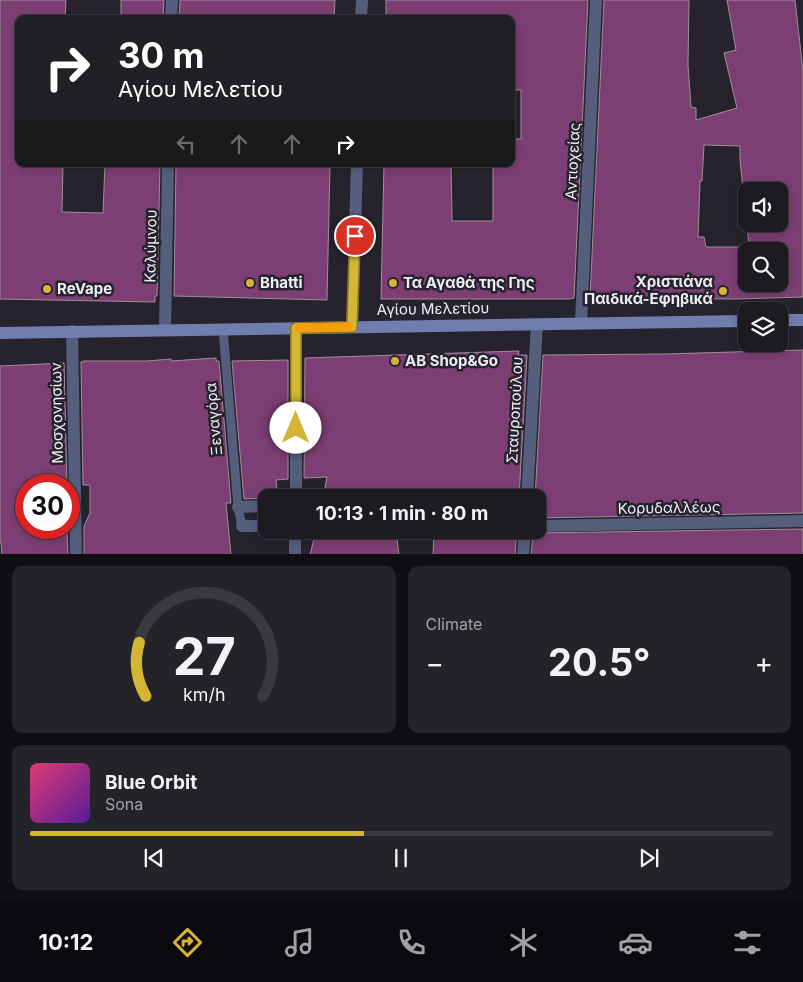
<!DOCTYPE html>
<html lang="en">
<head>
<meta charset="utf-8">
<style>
  body { margin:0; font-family:Inter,sans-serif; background:#25232a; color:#f1f3f6; height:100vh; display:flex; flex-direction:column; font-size:19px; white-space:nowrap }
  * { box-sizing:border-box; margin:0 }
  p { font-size:16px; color:#a0a1a5 }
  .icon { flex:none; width:28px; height:28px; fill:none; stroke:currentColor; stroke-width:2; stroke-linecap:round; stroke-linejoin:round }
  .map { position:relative; height:554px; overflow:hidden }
  .panel { display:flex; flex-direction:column; gap:12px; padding:12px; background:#100e13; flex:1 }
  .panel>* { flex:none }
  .guide { position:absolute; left:15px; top:15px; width:500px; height:152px; border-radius:10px; box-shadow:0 2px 8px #0003,0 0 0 1px #3b3840; background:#202124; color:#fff; overflow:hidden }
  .controls { position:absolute; left:738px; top:182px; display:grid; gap:10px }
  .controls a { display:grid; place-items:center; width:50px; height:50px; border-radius:10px; background:#1d1a22; box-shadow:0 2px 8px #0003,0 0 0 1px #3b3840; font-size:25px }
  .speed { position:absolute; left:15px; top:474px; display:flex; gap:10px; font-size:25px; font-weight:700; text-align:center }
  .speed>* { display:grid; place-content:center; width:65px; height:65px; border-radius:50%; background:#1d1a22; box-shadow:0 2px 8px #0003,0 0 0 1px #3b3840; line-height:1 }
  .speed .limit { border:8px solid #d22; background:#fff; color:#111 }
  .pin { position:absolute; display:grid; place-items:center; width:42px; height:42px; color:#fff; margin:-21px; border:2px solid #fff; border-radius:50%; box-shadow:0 1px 5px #0007 }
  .me { position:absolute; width:55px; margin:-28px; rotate:0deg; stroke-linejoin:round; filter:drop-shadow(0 0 4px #0008) }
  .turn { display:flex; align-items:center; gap:18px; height:105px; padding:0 20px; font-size:22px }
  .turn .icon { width:65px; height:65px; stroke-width:2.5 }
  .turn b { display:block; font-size:35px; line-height:42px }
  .lanes { display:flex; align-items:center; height:48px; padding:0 20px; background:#0003; justify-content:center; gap:25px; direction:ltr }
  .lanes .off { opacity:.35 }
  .big { font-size:38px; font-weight:700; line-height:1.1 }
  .panel .tile { flex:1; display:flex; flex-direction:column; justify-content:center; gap:8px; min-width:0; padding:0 18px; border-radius:10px; background:#25232a }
  .panel .dial { align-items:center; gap:0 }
  .dial svg { height:130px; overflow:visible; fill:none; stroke:#3b3840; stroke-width:7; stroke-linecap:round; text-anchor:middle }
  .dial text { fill:#f1f3f6; stroke:none }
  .song { display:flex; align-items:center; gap:15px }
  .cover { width:60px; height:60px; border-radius:8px; background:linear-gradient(135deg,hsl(340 70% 55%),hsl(270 70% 35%)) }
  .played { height:5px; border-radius:2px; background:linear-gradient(90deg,#d4b635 45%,#3b3840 45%) }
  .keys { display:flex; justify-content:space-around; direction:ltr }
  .heat { display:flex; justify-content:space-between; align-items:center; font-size:28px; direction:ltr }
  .panel .tiles { flex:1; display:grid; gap:12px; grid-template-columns:1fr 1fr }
  .tile:last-child { grid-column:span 2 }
  .trip { position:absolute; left:258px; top:489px; width:288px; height:50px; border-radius:10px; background:#1d1a22; box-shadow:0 2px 8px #0003,0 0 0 1px #3b3840; font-weight:700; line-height:50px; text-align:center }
  .dock { display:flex; height:80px; justify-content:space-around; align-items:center; background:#0c0a0e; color:#a0a1a5 }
  .dock .icon { width:35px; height:35px }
  .dock .selected { color:#d4b635 }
  .dock b { font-size:22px; color:#f1f3f6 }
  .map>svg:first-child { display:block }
</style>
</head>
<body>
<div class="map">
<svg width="803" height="555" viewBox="0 0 803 555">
  <rect width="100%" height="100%" fill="#27232e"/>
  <path fill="#7c3e73" stroke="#9d909a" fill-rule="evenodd" d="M 0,0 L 66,0 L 65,19 L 19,19 L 19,164 L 63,164 L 62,212 L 103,213 L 105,164 L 160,164 L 157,296 L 155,296 L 155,302 L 0,299 Z
    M 121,0 L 164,0 L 163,19 L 121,19 Z
    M 180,0 L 335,0 L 334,19 L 179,19 Z
    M 386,0 L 588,0 L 574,298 L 569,299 L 381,299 L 384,164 L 451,164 L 452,221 L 493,221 L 493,164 L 511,164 L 511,139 L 521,139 L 521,90 L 511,90 L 511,19 L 386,19 Z
    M 604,0 L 689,0 L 688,65 L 691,107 L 696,108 L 696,120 L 737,108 L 724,53 L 736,50 L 727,0 L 795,0 L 803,71 L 803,297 L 737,299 L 590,298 ZM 704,145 L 740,146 L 740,160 L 746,217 L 746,191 L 779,191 L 779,224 L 747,224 L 749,247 L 706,247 L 704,237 L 698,237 L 700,181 L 702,181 ZM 746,251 L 779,251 L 779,284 L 746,284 Z
    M 176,164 L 330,164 L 327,300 L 174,296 Z
    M 803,350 L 803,513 L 536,518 L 535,498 L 543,355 L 664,354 Z
    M 519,351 L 518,355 L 527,355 L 519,498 L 323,498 L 327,477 L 304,478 L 305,358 Z
    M 216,358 L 216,361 L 219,361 L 231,503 L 226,503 L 231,555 L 84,555 L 84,526 L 90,513 L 90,485 L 83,485 L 81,362 L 83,362 L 83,361 L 147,361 L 171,359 L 171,361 Z
    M 288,360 L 288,479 L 276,480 L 277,488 L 267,491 L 266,498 L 244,499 L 232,361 Z
    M 64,363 L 67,485 L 26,485 L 26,528 L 67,528 L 68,555 L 2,555 L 1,543 L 0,543 L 0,366 Z
    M 803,529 L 803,555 L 531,555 L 533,533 Z
    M 316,530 L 396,530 L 399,555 L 310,555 Z
    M 434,530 L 517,530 L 515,555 L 433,555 Z"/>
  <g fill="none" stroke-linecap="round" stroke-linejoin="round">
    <path stroke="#555e7d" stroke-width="9" d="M 223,329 L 238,507 L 242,526"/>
    <path stroke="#555e7d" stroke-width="12" d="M 238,507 L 266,506
      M 242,526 L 266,526"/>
    <path stroke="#555e7d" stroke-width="12" d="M 171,19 L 172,0
      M 581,323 L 596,0
      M 165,330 L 168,164
      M 72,331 L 76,555
      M 296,498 L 296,328
      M 527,498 L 537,324
      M 536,526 L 803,521
      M 295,555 L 295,530
      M 523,555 L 525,530"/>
    <path stroke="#555e7d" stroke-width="12" d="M 361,19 L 362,0
      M 352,327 L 357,164"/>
    <path stroke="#707eaf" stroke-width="12" d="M 779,320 L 803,320
      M 0,333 L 746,321"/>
  </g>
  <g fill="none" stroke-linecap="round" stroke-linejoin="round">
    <defs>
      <path id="route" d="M 296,428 L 296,328 L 352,327 L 355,236"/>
    </defs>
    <use href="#route" stroke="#8a7622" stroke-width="12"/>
    <use href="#route" stroke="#d4b635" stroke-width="9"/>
    <path stroke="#f59e0b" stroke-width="9" d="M 299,328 L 348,327"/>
  </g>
  <g fill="#d4b635" stroke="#27232e" stroke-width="2">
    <circle cx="250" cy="283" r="5"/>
    <circle cx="393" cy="283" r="5"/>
    <circle cx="47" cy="289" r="5"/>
    <circle cx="723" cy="291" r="5"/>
    <circle cx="395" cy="361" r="5"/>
  </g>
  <g text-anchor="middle" stroke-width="5" stroke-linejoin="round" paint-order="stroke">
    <g font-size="15" fill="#efedf4" stroke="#27232e">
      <text transform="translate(573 161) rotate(-87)" y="5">Αντιοχείας</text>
      <text transform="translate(151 246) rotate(-89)" y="5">Καλύμνου</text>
      <text transform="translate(433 309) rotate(-1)" y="5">Αγίου Μελετίου</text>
      <text transform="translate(515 410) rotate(-87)" y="5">Σταυροπούλου</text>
      <text transform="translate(57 413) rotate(-91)" y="5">Μοσχονησίων</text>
      <text transform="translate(214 419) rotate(-95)" y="5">Ξεναγόρα</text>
      <text transform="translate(669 508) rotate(-1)" y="5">Κορυδαλλέως</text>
    </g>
    <g font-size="15" font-weight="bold" fill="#efedf4" stroke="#27232e" text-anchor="start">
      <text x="713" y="287" text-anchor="end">Χριστιάνα<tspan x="713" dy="17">Παιδικά-Εφηβικά</tspan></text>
      <text x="260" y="288">Bhatti</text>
      <text x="403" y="288">Τα Αγαθά της Γης</text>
      <text x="57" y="294">ReVape</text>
      <text x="405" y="366">ΑΒ Shop&amp;Go</text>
    </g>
  </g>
</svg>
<div class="controls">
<a><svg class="icon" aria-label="sound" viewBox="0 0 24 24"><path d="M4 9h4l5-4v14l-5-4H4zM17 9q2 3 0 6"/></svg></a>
<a><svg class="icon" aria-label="search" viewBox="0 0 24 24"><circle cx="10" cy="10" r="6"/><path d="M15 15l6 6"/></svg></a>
<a><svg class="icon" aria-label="layers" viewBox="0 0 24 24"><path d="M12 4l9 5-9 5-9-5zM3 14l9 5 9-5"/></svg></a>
</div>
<div class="speed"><div class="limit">30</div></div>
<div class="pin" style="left:355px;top:236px;background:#d93025"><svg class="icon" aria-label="arrive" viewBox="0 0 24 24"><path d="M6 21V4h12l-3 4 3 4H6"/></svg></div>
<svg class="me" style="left:296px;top:428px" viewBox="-20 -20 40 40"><circle r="19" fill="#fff"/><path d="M0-13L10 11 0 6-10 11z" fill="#d4b635"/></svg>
<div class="trip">10:13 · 1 min · 80 m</div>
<div class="guide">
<div class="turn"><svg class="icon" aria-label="right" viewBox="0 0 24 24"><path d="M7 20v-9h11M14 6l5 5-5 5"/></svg><div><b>30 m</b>Αγίου Μελετίου</div></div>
<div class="lanes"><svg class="icon off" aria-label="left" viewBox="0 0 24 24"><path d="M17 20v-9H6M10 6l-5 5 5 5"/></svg><svg class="icon off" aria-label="ahead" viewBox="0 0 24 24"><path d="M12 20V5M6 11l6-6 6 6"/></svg><svg class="icon off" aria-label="ahead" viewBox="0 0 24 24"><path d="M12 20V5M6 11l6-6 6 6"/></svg><svg class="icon" aria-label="right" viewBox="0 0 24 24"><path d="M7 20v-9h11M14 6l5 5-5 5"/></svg></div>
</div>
</div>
<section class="panel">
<div class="tiles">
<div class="tile dial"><svg viewBox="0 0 100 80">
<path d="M14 69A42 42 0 1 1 86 69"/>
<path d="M14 69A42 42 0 0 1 10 36" stroke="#d4b635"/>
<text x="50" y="56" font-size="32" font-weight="700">27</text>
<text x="50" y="72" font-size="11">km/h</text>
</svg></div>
<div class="tile"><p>Climate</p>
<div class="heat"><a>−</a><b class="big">20.5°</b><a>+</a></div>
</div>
<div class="tile">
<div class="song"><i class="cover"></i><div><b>Blue Orbit</b><p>Sona</p></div></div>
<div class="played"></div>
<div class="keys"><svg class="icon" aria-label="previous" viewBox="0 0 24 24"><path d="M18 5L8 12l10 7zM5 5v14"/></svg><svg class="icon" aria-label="pause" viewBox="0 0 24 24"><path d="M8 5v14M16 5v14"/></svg><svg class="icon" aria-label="next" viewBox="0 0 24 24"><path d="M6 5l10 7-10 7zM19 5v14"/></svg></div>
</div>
</div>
</section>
<nav class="dock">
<b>10:12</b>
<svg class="icon selected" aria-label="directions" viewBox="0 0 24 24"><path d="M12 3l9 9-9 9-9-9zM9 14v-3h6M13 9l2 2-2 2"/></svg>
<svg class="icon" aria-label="music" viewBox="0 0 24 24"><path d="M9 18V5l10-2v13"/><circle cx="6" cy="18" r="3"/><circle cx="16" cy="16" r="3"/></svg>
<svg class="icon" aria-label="phone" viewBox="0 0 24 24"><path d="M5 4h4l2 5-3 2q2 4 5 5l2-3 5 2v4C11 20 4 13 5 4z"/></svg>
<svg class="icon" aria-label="climate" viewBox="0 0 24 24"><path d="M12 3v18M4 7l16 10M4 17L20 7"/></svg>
<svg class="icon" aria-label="car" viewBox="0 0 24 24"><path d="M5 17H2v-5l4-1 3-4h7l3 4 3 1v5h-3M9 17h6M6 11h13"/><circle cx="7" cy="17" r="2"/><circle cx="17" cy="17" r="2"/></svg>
<svg class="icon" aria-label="filters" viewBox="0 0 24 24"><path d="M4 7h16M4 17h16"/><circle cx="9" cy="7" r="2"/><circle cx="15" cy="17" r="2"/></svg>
</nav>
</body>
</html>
